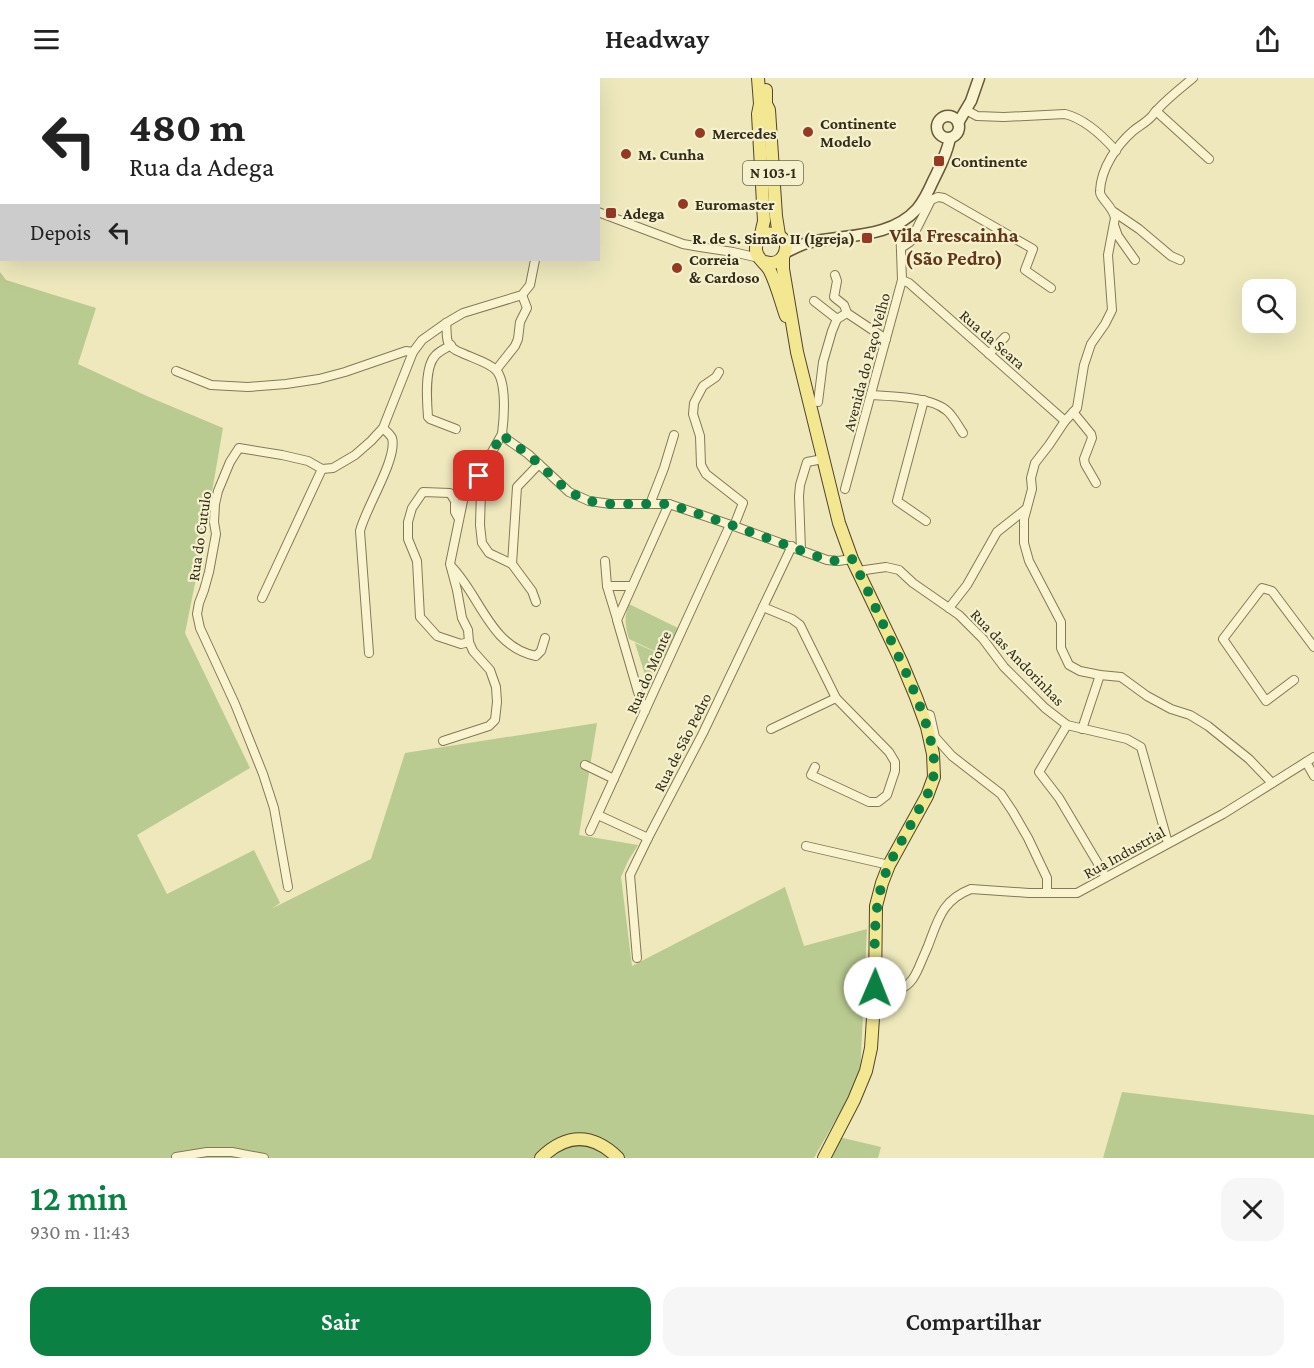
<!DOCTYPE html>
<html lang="pt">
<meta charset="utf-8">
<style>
body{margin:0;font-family:"Crimson Pro",serif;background:#f6f6f6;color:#222;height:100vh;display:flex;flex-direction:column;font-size:22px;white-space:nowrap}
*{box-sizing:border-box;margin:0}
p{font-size:20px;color:#767676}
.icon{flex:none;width:33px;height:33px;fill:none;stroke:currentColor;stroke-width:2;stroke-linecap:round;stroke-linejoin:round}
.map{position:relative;height:1080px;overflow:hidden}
.side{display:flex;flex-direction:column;background:#fff;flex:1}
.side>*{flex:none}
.hud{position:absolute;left:0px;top:0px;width:600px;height:183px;box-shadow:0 6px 24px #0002;background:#fff;color:#222;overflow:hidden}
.buttons{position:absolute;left:1242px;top:201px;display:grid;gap:12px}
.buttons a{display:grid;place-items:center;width:54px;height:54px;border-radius:12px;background:#fff;box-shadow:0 6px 24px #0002;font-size:30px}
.pin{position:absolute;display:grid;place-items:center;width:51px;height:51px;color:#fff;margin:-26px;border-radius:12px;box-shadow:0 3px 9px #0006}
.me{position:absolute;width:66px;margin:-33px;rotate:1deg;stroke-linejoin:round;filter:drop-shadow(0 0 4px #0008)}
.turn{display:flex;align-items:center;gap:21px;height:126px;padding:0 30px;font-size:27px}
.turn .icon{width:78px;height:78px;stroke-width:2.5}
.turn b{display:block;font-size:42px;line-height:51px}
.then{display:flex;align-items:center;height:57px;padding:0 30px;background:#0003;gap:12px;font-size:22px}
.round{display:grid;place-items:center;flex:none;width:63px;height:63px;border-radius:18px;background:#f6f6f6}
.overview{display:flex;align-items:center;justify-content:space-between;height:102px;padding:0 30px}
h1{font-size:36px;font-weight:600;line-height:45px;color:#0b8043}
.cta{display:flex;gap:12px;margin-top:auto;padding:12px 30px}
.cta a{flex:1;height:69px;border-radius:18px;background:#0b8043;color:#fff;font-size:24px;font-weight:600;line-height:69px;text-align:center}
.cta a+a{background:#f6f6f6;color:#222}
header{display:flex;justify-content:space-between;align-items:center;height:78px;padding:0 30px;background:#fff;font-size:27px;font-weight:600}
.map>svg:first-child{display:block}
</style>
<header><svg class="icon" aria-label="menu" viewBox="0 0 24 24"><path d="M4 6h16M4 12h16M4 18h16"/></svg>Headway<svg class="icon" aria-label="share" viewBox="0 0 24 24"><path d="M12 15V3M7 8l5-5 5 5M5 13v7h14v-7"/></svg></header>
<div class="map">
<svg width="1314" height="1080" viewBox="0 0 1314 1080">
<rect width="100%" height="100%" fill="#eee8bc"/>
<g fill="#bacb91">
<polygon points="0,0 238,0 237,2 2,2 2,172 0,174"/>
<polygon points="0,194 6,202 96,230 78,286 149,319 223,350 203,466 185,555 250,690 137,757 167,816 254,772 280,825 271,831 371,781 405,675 597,645 579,757 638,767 628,783 621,799 632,888 785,809 804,868 867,851 860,999 814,1080 0,1080"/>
<path d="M629,526L678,550L665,578L629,561C625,547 624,539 629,526Z"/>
<polygon points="635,565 662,577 648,607 647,603"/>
<polygon points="1122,1014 1314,1037 1314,1080 1103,1080"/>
<polygon points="839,1059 881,1069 878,1080 828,1080"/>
</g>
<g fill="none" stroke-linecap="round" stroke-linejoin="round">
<polyline stroke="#688c8a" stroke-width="2" points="330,2 330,0"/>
<g stroke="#857856" stroke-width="10">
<g id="street">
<polyline points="547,0 547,2"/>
<path d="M1193,0C1181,10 1168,20 1158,31C1155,33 1154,36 1152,38C1147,44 1139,48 1133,53C1117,67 1101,90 1100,113C1099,120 1113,128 1115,140L1108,177L1112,232L1105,246L1091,266L1084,287L1077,330L1065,343L1049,367L1035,385L1031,400L1032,411L1024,441V465L1029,483L1061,544V570L1069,587L1080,593L1100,597L1121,599L1147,618L1171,631L1190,637L1208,648L1249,681L1272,705"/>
<polyline points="470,2 470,0"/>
<path d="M966,32L977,38L1004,39L1065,36C1085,41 1102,57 1116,73"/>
<polyline points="1156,33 1209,81"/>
<polyline points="598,134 683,166 700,169 733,174 759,180"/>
<polyline points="1114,134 1139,151 1171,178 1180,182"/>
<polyline points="1114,147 1118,158 1135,182"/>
<polyline points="901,170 910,164 931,122 938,119 944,120 1033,171 1025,192 1051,210"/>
<polyline points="835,197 837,203 834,219 844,227 847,235 886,261"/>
<polyline points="902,202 909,205 1065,343"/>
<polyline points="814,223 837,241"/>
<path d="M446,245C447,250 446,259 448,264C451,270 456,273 462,275C472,280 488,284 496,292C507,304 504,341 502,356L508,362L528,376L569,414L589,423L611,426H669L734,448L827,482L838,483L852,481"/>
<path d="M451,267C445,271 439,273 435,278C424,290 427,324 428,339L430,341L456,351"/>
<polyline points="989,276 1005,259"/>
<polyline points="496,292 515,268 518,261 520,244 527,230 522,217"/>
<polyline points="176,293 211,307 248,309 286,306 319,301 345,294 406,273 413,274"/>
<polyline points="719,294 716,299 703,308 694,325 693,336 700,358 701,387 706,396 743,425 734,448"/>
<path d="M871,317C891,318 930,319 946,332C953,337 958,348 963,355"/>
<polyline points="924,322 897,423 926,443"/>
<polyline points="818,324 823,284 832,253 837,241 847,235"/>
<polyline points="1073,334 1091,356 1092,360 1084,381 1085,386 1096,405"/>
<polyline points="479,397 481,412 480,447 482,465 489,475 512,486 532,513 536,524"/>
<polyline points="845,411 902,202 900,144"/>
<polyline points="650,426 664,390 674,357"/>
<polyline points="459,441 455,434 455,423 450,415 423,414 412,430 408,444 408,461 417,483 420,539 437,558 461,566 469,564"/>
<polyline points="801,472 799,418 800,407 807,384 823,381"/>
<polyline points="605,483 607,508"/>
<polyline points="512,486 517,409 539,386"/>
<path d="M451,488C480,517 490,569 536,578L541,573L545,560"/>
<polyline points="858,493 886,489 899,492 913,505 959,537 983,561 1004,589 1045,630 1067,647 1127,661 1141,669 1168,765"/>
<polyline points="262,520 322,391"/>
<polyline points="763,529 792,541 800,547 836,620 889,674 895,684 895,693 887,717 878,724 869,724 811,697 815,689"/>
<polyline points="949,530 967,507 997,454 1026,431"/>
<polyline points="617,541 607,508 631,508"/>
<path d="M369,575L360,453C365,431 398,380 392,360C390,356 386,353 383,350"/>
<polyline points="1294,602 1266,623 1223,561 1262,510 1272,513 1314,569"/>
<polyline points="645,633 638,614 617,542 669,426"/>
<polyline points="921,634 930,637 935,659 952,678 1001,716 1013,734 1028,760 1047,800 1047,815"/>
<polyline points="1067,647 1039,694 1059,720 1106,799"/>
<polyline points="771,651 836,620"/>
<polyline points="1082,651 1100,597"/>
<polyline points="443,663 489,648 495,642 497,624 496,609 490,592 473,573 469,564 468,552 462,540 457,512 450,486 464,418 479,397 502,356"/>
<polyline points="1306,684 1314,698"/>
<polyline points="585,687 614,701"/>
<polyline points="598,737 648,760"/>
<polyline points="590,753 730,447"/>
<polyline points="806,768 889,787"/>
<polyline points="288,809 274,730 263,696 235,626 200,550 197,536 199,525 204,512 209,494 216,456 214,444 215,426 218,413 230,384 239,370 282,377 308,383 322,391 333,390 355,377 371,363 383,350 413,274 422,262 446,245 463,235 522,217 530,207 535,182"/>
<polyline points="637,880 630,797 648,760 703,655 792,468"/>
<path d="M875,910C884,912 893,914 902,910C911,906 915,898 919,889C922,882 925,875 928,868C938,842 942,822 971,811L1029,815H1077L1223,736L1314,679"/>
<polyline points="176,1079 207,1074 232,1074 264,1080"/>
</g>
</g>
<g stroke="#675939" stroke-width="13">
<g id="secondary">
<circle cx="948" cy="49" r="11"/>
<polyline points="958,45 971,23 979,0"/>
<path d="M786,174C793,171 800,167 807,165C844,156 890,161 917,131C924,123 929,112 933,103C940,89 947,75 950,60"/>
</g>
</g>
<g stroke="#53452b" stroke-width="14">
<g id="primary">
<polyline points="758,0 760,26 758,36 764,143 760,160"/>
<polyline points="766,12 766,26 769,32 776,138 779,157"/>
<polyline points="783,179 783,191 797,274 839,445 852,481 901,583 916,619 927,649 933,676 934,699 927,718 889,787 882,805 876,828 875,910 871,970 866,993 854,1022 824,1080"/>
<path d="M765,184C778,188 787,179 786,165C778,151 756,152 756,170C755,180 766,185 770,193C777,207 781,224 786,238"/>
<path d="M541,1080C566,1055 593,1055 618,1080"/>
</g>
</g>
<use href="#street" stroke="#f9f4cf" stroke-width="8"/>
<use href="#secondary" stroke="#f9f4cf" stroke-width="10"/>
<use href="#primary" stroke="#f3e792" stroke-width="12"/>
</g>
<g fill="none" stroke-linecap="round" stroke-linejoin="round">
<path stroke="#0b8043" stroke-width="10" stroke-dasharray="0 18" d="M479,398L502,356L508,362L528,376L569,414L589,423L611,426H669L734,448L827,482L838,483L852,481C863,502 873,524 883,546C900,581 942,664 933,700C931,712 924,723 918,733C909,751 898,768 890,785C871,824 875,869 875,910"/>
</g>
<g fill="#953925" stroke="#f5f1cc" stroke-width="2">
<circle cx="808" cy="54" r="6"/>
<circle cx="700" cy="55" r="6"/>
<circle cx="626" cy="76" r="6"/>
<rect x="933" y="77" width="12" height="12" rx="3"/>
<circle cx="683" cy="126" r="6"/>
<rect x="605" y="129" width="12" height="12" rx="3"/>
<rect x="861" y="154" width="12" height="12" rx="3"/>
<circle cx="677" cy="190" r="6"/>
</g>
<g text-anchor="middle" stroke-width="4.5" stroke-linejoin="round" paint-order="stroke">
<rect fill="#f5f1cc" stroke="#6e6750" stroke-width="1.5" x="743" y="83" width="60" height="24" rx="4.5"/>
<g font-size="15" font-weight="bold" fill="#342c1b">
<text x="773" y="100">N 103-1</text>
</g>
<g font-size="16" font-weight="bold" fill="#342c1b" stroke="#f5f1cc" text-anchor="start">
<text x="820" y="51">Continente<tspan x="820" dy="18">Modelo</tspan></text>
<text x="712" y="61">Mercedes</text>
<text x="638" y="82">M. Cunha</text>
<text x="951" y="89">Continente</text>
<text x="695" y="132">Euromaster</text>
<text x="623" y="141">Adega</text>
<text x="855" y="166" text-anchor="end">R. de S. Simão II (Igreja)</text>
<text x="689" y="187">Correia<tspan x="689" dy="18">&amp; Cardoso</tspan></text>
</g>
<g font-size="16" fill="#342c1b" stroke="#f5f1cc">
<text transform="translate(993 261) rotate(41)" y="6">Rua da Seara</text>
<text transform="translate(866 284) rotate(-75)" y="6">Avenida do Paço Velho</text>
<text transform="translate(199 458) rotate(-82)" y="6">Rua do Cutulo</text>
<text transform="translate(1018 579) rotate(46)" y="6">Rua das Andorinhas</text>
<text transform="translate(648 594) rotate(-66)" y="6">Rua do Monte</text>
<text transform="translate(682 664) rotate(-63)" y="6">Rua de São Pedro</text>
<text transform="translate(1124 774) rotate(-29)" y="6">Rua Industrial</text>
</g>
<g font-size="20" font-weight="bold" fill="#61361a" stroke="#f5f1cc">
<text x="954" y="164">Vila Frescainha<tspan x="954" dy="23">(São Pedro)</tspan></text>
</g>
</g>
</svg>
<div class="buttons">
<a><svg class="icon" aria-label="search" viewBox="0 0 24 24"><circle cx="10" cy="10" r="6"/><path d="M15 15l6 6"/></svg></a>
</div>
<div class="pin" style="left:479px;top:398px;background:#d93025"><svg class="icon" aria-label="arrive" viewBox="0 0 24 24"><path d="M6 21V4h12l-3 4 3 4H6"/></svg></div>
<svg class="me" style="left:875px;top:910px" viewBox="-20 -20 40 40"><circle r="19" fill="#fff"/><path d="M0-13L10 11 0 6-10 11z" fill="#0b8043"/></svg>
<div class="hud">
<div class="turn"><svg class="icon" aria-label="left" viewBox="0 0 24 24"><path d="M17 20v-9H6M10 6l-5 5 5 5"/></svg><div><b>480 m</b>Rua da Adega</div></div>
<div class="then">Depois<svg class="icon" aria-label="left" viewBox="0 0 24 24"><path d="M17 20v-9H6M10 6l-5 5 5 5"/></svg></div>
</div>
</div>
<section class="side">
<div class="overview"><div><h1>12 min</h1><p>930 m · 11:43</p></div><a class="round"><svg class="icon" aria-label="close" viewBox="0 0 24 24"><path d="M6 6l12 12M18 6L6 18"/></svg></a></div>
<div class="cta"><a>Sair</a><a>Compartilhar</a></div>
</section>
